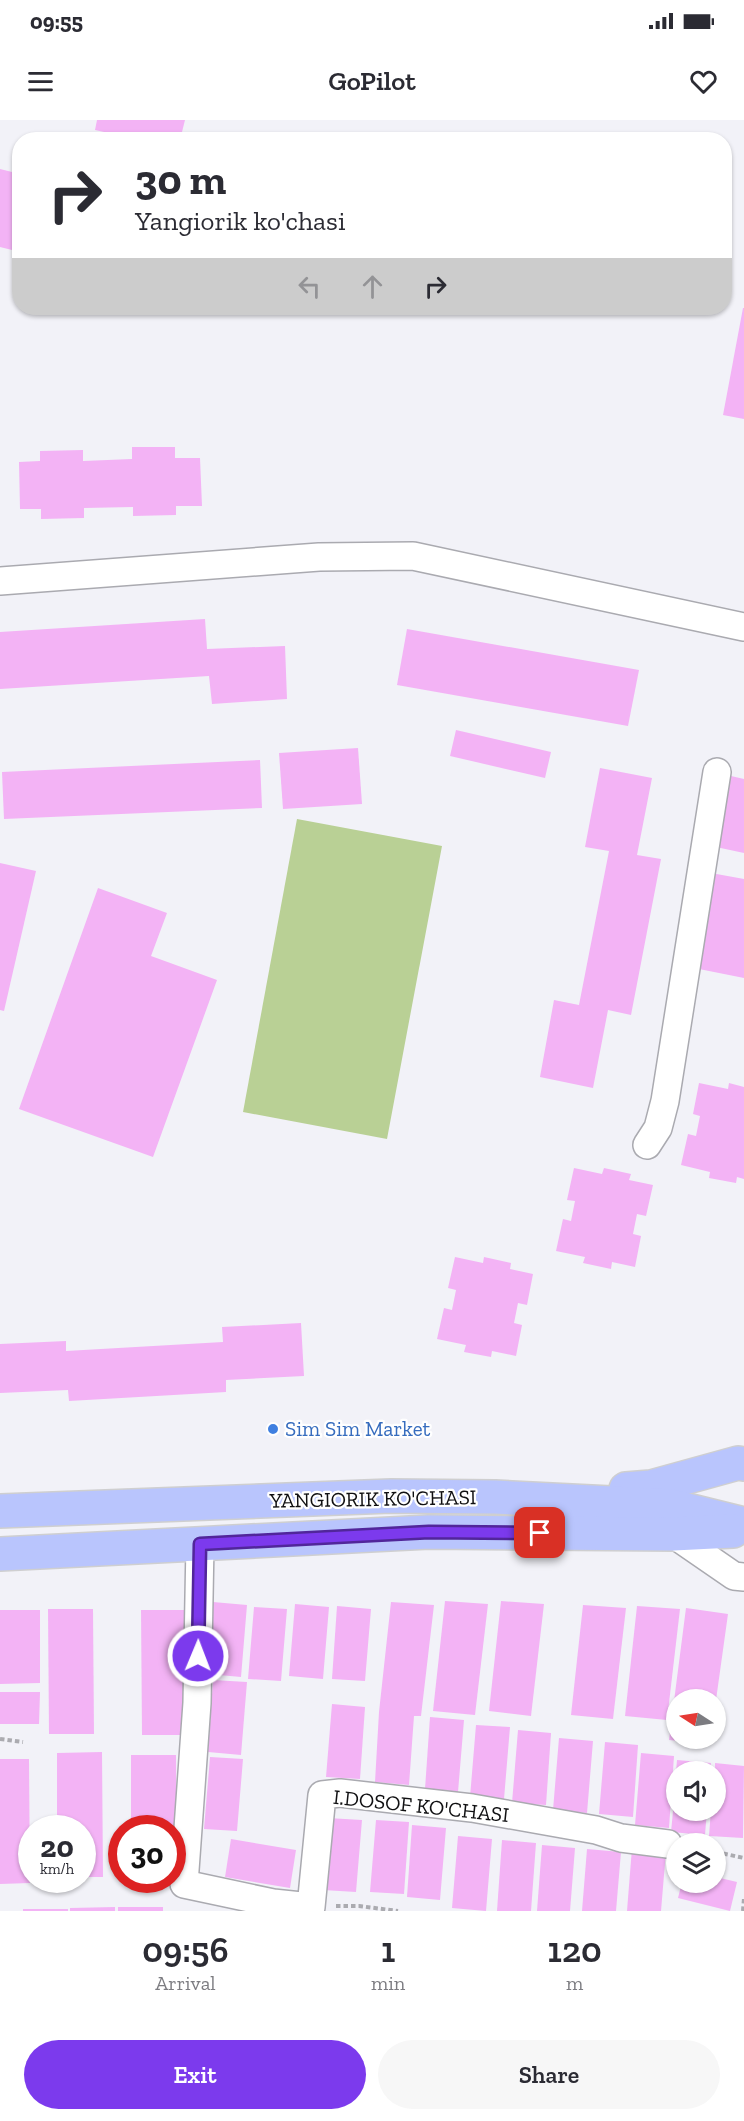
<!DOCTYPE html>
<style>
body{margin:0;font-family:"Zilla Slab",serif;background:#f7f7f7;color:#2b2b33;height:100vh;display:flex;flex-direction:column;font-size:22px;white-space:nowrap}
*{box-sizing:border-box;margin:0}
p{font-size:20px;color:#7c7c81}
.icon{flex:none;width:33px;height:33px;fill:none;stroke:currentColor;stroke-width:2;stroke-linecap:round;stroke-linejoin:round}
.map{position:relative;height:1791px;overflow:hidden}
.details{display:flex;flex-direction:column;background:#fff;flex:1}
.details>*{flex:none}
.banner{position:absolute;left:12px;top:12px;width:720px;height:183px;border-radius:24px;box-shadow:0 2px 4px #0004;background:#fff;color:#2b2b33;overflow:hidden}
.needle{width:39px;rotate:282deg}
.tools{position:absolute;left:666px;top:1569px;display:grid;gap:12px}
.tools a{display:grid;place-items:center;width:60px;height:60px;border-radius:50%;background:#fff;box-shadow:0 2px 4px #0004;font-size:30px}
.speed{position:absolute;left:18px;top:1695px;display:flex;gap:12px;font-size:30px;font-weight:700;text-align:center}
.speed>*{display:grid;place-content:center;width:78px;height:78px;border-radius:50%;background:#fff;box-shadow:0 2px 4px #0004;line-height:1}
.speed small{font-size:15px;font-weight:400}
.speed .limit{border:9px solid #d22;background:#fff;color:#111}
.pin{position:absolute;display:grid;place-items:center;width:51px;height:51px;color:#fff;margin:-26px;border-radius:12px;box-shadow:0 3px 9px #0006}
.me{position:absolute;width:66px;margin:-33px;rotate:1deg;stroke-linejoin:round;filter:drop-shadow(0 0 4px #0008)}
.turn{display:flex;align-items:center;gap:21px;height:126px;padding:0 24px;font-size:27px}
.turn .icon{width:78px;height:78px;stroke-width:2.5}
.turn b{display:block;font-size:42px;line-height:51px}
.lanes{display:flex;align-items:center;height:57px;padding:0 24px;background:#0003;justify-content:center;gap:30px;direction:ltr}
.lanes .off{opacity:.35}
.eta{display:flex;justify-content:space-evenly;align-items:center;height:102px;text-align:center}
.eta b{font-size:36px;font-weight:600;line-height:42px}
.cta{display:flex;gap:12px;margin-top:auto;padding:12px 24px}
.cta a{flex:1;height:69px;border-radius:36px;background:#7c3aed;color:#fff;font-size:24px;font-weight:600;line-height:69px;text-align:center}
.cta a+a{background:#f7f7f7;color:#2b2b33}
.status{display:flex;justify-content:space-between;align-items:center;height:42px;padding:0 30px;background:#fff;direction:ltr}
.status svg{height:16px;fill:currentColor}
header{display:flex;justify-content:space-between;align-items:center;height:78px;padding:0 24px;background:#fff;font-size:27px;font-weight:600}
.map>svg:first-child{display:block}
</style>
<div class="status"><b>09:55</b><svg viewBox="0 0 49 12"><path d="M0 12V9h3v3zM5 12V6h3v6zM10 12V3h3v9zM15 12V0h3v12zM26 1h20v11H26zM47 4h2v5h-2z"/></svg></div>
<header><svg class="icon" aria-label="menu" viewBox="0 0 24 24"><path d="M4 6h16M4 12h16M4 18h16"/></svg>GoPilot<svg class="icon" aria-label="heart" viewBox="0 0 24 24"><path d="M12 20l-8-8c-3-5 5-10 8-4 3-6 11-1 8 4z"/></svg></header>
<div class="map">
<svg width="744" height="1791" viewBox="0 0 744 1791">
<rect width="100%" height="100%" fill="#f2f2f8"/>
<polygon fill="#b9d095" points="297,699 442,726 387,1019 243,992"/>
<g fill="#f3b3f5">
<polygon points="97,0 185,0 180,20 141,20 95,10"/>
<polygon points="0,49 20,54 20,132 0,127"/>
<polygon points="743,188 744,188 744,299 723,295"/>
<polygon points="132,327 175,327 175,338 200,338 202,386 176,386 176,395 133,396 133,387 84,388 84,398 41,399 41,389 20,389 19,342 40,341 40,331 83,330 83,341 132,339"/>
<polygon points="205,499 207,529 285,526 287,579 212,584 209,556 0,569 0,512"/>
<polygon points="407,509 639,550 628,606 397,565"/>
<polygon points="456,610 551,632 545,658 450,636"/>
<polygon points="358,628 362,684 283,689 279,633"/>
<polygon points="260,640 262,688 4,699 2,652"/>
<polygon points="600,648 652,658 637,735 661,739 631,895 608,890 593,968 540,957 554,880 579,885 609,731 585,727"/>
<polygon points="731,656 744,659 744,733 716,727"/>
<polygon points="0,743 36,751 4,891 0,890"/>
<polygon points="711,753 744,759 744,858 694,848"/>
<polygon points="98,768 167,793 151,836 217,860 153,1037 19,989"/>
<polygon points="699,963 728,969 729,963 744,967 744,1059 737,1057 736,1063 709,1058 710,1052 681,1045 688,1014 696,1016 700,996 693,994"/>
<polygon points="574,1048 602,1054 604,1048 631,1054 629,1060 653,1065 646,1096 637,1094 633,1114 641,1116 635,1147 612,1142 611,1149 583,1143 585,1137 556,1131 563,1099 571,1101 575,1081 567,1080"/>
<polygon points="455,1137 483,1143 484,1137 511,1143 510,1149 533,1154 527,1185 518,1183 514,1203 522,1205 516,1236 492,1231 491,1237 464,1232 466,1225 437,1219 444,1188 452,1190 456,1170 448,1168"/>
<polygon points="301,1203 304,1256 226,1260 226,1272 69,1281 68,1270 0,1273 0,1224 66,1221 66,1231 223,1222 222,1207"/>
<polygon points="445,1481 488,1484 475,1595 433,1591"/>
<polygon points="501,1481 544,1484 531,1596 489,1591"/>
<polygon points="213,1482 247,1485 241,1557 208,1554"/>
<polygon points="391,1482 434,1485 421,1596 414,1596 409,1665 375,1662 379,1592"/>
<polygon points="295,1484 329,1487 323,1559 289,1556"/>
<polygon points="583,1485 626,1488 613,1599 571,1595"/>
<polygon points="337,1486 371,1489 365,1561 332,1559"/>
<polygon points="637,1486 680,1489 667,1600 625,1596"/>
<polygon points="254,1487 287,1489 281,1561 248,1559"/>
<polygon points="686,1488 728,1494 716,1580 676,1580 676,1618 711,1618 710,1624 669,1620"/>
<polygon points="48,1489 93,1489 94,1614 49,1614"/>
<polygon points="0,1490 40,1490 40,1563 0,1564"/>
<polygon points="141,1490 186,1490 187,1615 142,1615"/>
<polygon points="213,1560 247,1562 241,1635 208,1632"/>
<polygon points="0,1572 40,1572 39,1604 0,1604"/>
<polygon points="332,1584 365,1587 360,1659 326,1657"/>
<polygon points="430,1597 464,1600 458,1672 425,1669"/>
<polygon points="476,1605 510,1607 504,1679 470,1677"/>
<polygon points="518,1610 551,1613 546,1685 512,1683"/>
<polygon points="559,1618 593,1621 587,1693 553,1690"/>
<polygon points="605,1622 638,1625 633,1697 599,1694"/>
<polygon points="102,1632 103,1757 82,1757 82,1708 57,1708 57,1633"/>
<polygon points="641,1633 674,1636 669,1708 635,1705"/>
<polygon points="131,1635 176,1635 177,1760 172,1760 172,1708 131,1708"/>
<polygon points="210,1637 243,1639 237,1711 204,1709"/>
<polygon points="0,1639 29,1639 30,1763 0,1764"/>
<polygon points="677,1640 711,1643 710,1652 676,1652"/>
<polygon points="715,1643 744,1646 743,1718 709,1716 711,1690 716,1690"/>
<polygon points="675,1671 676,1671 676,1690 707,1690 705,1715 671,1712"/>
<polygon points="328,1698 362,1700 356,1772 323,1770"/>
<polygon points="376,1700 409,1702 404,1774 370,1772"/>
<polygon points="412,1705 446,1708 440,1780 407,1777"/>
<polygon points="458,1716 492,1719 486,1791 452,1788"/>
<polygon points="231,1719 296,1730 290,1768 225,1757"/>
<polygon points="502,1720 536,1723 531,1791 497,1791"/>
<polygon points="542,1725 575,1728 570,1791 537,1791"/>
<polygon points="632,1728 666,1731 661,1791 627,1791"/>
<polygon points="587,1729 621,1732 616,1791 582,1791"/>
<polygon points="716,1757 737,1762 730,1791 678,1778 682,1762 716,1762"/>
<polygon points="115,1787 115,1791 70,1791 70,1788"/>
<rect x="118" y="1787" width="45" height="4"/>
<rect x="23" y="1789" width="45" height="2"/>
</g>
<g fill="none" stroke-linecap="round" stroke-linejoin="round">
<g stroke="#aaaab0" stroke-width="30">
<g id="minor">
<polyline points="0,461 319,437 413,436 744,507"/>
<polyline points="647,1025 658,1008 665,981 717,652"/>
<polyline points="673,1414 734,1456 744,1457"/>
<polyline points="200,1424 197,1583 184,1764 273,1783 311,1787 322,1675 340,1673 472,1688 596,1710 621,1718 668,1724"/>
</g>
</g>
<g stroke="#cfcfd0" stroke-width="36">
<g id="major">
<polyline points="626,1369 651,1367 738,1343 744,1344"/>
<polyline points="0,1391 391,1376 495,1377 671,1386 744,1404"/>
<polyline points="0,1434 429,1412 673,1414 733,1411"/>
</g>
</g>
<g stroke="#ababb0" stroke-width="4" stroke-dasharray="4.5 3" stroke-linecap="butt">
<polyline points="0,1619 23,1622"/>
<polyline points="716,1732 744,1738"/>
<polyline points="336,1786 359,1786 398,1791"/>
<polyline points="743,1791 744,1778"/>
</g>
<use href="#minor" stroke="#fff" stroke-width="27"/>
<use href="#major" stroke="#b9c5fd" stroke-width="33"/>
</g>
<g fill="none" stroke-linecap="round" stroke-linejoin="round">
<g stroke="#51269a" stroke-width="15">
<polyline id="route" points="198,1536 200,1424 429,1412 540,1413"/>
</g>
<use href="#route" stroke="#7c3aed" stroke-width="10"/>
</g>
<circle fill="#3f7fe0" stroke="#fff" stroke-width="2" cx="273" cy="1309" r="6"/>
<g text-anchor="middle" stroke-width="4.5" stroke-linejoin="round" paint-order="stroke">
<g font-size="21" fill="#366cbe" stroke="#fff" text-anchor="start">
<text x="285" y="1316">Sim Sim Market</text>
</g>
<g font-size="21" fill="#101012" stroke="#fff">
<text transform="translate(373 1379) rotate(-1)" y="7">YANGIORIK KO'CHASI</text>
<text transform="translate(421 1686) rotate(6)" y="7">I.DOSOF KO'CHASI</text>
</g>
</g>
</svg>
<div class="tools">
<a><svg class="needle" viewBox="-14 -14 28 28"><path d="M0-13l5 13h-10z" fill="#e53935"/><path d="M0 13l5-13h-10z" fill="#7c7c81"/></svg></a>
<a><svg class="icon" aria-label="sound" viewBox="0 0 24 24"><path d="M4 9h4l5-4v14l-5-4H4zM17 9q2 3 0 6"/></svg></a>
<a><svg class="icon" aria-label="layers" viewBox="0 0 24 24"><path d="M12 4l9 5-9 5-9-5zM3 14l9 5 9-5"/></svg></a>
</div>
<div class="speed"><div>20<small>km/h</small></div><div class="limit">30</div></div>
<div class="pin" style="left:540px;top:1413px;background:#d93025"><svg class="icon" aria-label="arrive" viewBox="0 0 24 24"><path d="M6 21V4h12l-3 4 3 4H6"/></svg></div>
<svg class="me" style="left:198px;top:1536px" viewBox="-20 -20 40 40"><circle r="17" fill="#7c3aed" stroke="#fff" stroke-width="3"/><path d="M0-11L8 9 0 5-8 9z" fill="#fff"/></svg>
<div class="banner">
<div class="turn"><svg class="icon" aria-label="right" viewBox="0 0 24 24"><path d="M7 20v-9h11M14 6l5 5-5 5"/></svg><div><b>30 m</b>Yangiorik ko'chasi</div></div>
<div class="lanes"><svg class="icon off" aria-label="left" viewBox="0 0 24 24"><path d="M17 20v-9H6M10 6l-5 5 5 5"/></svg><svg class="icon off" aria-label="ahead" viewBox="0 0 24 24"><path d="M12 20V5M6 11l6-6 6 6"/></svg><svg class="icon" aria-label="right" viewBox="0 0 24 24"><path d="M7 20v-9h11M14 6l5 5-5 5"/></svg></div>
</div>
</div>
<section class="details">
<div class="eta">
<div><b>09:56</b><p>Arrival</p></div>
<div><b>1</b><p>min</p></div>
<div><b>120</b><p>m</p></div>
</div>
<div class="cta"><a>Exit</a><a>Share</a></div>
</section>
